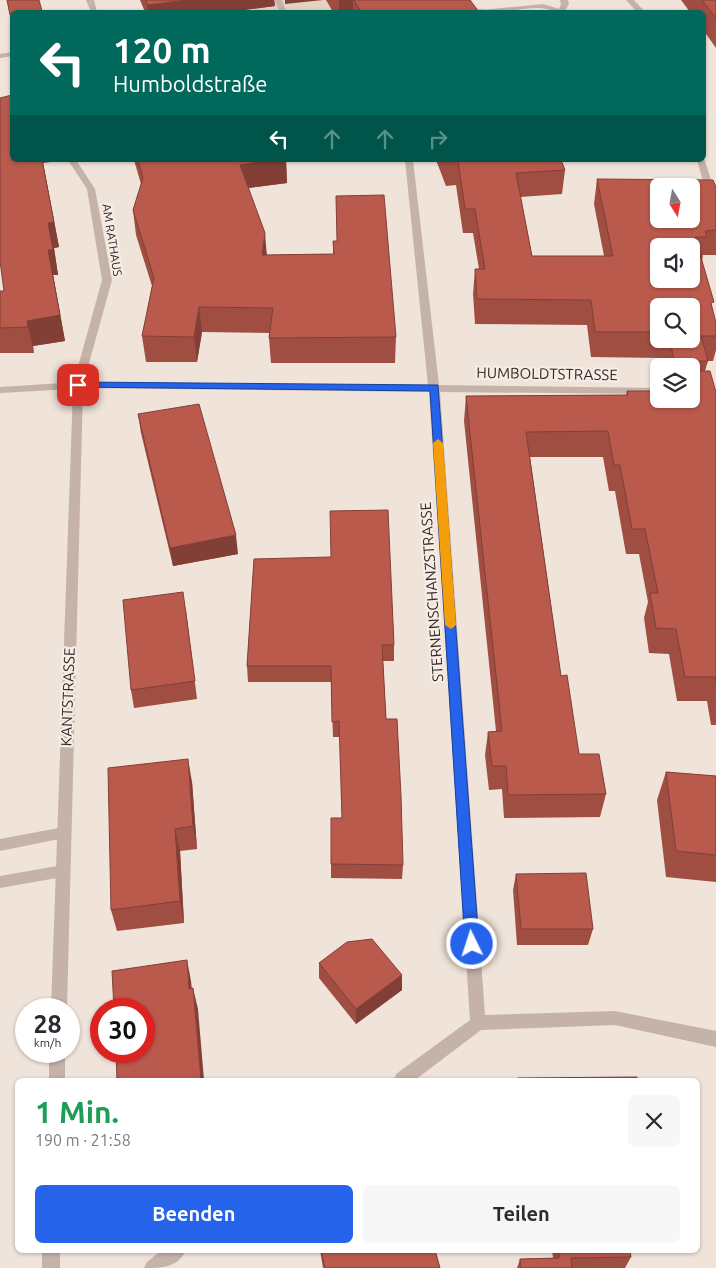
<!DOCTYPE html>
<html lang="de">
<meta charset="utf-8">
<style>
body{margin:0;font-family:Ubuntu,sans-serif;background:#f7f7f7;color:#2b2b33;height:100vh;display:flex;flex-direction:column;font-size:19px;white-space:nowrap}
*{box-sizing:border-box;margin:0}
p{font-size:16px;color:#7c7c81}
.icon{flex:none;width:28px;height:28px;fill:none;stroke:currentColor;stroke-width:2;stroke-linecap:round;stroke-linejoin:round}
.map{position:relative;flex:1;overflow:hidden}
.panel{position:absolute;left:15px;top:1078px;width:685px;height:175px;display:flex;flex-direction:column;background:#fff;border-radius:8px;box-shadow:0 1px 4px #0004}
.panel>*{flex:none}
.hud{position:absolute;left:10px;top:10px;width:696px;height:152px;border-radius:8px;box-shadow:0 1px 4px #0004;background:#00695c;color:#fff;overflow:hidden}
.needle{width:32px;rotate:169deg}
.fabs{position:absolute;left:650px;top:178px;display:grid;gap:10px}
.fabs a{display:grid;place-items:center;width:50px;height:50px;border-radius:8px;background:#fff;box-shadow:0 1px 4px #0004;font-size:25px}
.speed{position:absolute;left:15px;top:998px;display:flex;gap:10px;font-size:25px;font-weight:700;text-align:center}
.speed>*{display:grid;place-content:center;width:65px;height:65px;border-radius:50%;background:#fff;box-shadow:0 1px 4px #0004;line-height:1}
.speed small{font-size:12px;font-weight:400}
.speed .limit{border:8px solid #d22;background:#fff;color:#111}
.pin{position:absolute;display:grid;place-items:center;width:42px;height:42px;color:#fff;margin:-21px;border-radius:10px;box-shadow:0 2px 8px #0006}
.me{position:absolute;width:55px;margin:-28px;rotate:356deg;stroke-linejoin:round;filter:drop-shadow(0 0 4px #0008)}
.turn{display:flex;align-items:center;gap:18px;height:105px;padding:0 20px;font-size:22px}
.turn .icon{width:65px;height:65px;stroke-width:2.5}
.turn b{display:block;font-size:35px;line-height:42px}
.lanes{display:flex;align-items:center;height:48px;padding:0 20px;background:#0003;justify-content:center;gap:25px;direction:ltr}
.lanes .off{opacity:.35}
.round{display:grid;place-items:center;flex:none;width:52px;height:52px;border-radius:8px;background:#f7f7f7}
.summary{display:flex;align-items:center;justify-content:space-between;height:85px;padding:0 20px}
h1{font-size:30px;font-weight:700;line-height:38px;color:#1e9e55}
.cta{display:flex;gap:10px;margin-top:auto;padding:10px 20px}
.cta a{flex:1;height:58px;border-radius:8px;background:#2563eb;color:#fff;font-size:20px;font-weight:700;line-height:58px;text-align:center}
.cta a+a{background:#f7f7f7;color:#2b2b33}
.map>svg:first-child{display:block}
</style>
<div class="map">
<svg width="716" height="1268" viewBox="0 0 716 1268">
<rect width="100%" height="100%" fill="#efe3da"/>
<polygon fill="#e5d2c3" points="254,0 326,0 333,12 235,12 258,9"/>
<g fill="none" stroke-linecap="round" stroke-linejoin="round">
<g fill="#c5b2a8" fill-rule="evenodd">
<path d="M560,0H568L569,4L564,12C556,12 549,9 541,8C520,7 499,15 478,12L482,10L543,4L559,9L561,4Z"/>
<polygon points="64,827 69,829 71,833 69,837 0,851 0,839"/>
<polygon points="63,865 68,866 70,871 68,876 0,888 0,876"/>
</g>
<g fill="#c5b2a8" fill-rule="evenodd">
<polygon points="274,0 282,0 286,12 280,12"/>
<polygon points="481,9 484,9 484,12 467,12"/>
<polygon points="68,160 76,160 95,189 112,280 83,385 78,388 73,385 102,280 87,189"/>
</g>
<g fill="#c5b2a8" fill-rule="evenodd">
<polygon points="86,0 94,0 97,12 91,12"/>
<polygon points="626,0 634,0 645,12 637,12"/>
<polygon points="12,52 12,56 0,58 0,54"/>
<polygon points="704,158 716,195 716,213 711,210 697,160 704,160"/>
<polygon points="405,160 413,160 439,385 659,388 659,394 440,392 485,1015 615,1011 716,1031 716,1047 615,1025 481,1030 415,1080 394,1080 396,1074 470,1020 429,392 83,388 67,1009 51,1009 73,389 0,393 0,387 78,382 428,385"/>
<rect x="49" y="1051" width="16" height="29"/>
<rect x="42" y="1250" width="18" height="18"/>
<path d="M162,1250H186C178,1268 161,1268 144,1268L147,1262Z"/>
</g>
</g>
<g fill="#a04d42" fill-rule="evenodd">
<polygon points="140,0 274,0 275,6 235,11 235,12 145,12"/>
<polygon points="326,0 470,0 479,12 333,12"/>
<polygon points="681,0 716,0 716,48 704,31 704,12 690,12"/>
<polygon points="134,160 286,160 287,183 248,188 267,255 333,254 333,241 396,337 395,363 271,363 269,338 270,333 202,332 197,362 146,362 142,336 152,286 136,235 133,210 141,184"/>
<path d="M436,160H561L565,170L562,194L520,197L532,256H604L594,204L597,179L716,187V255H703L702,261L712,308L716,323V350L713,361H708L705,371L716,392V725H711L707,701H677L669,654L649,653L644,618L648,602L639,554H626L615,491H609L603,457H530L561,676L579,754L606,794L600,817L504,818L502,789L489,790L485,755L488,732L496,731L464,421L466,396L626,395L627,391L691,399V366H664L662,358L591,357L587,325L475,324L473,294L475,269H479L473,233H463L456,185L446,186ZM659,306L691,339H659Z"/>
<polygon points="43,163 59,247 54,248 58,275 53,275 65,341 33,346 34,353 0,353 0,291 4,291"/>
<polygon points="138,414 238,554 173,566 141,433"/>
<polygon points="254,559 394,645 394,661 383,661 386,719 403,865 402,879 331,878 331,864 342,818 340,737 333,737 331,682 248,682 247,666"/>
<polygon points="186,610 197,699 134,708 131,690"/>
<polygon points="666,772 716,776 716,882 666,877 657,800"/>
<polygon points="192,782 197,849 180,851 184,923 117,931 111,910"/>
<polygon points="516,874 593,929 588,945 517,945 513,890"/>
<polygon points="319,963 402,975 402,990 356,1024 319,978"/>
<polygon points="320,1250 435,1250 440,1268 323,1268"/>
<polygon points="552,1250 630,1250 631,1257 625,1268 517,1268 520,1259 553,1258"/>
</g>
<g fill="#823f36">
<polygon points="188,0 274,0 275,6 235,11 235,12 148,12 147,5"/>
<polygon points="285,0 323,0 285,4"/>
<rect x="339" y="0" width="14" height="12"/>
<polygon points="10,15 12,15 12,27"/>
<polygon points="42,160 65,160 43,163 59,247 54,248 58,275 53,275 65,341 33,346 34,353 27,321 48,250 48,223"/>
<polygon points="273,160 286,160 287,183 241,189 240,165"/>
<polygon points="265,233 267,258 262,255"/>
<polygon points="199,307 202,332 197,362 194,337"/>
<polygon points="236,535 238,554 173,566 170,548"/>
<polygon points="188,759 192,782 197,849 193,826"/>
<polygon points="175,829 180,851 184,923 180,901"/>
<polygon points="187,960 191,981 194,1009 189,989"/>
<polygon points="402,975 402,990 356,1024 356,1009"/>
<polygon points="193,988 198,1009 204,1080 201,1080"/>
</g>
<g fill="#ba5a4d" stroke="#823f36" fill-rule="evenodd">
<polygon points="7,0 39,0 42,11 33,12 12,12 12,15 10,15"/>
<polygon points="146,0 188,0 147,5"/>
<polygon points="354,0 470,0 479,12 361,12"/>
<polygon points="702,0 716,0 716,18"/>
<polygon points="12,95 12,160 42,160 54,222 48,223 53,250 48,250 60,315 27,321 28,327 0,328 0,291 4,291 0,261 0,98"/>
<polygon points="138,160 273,160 240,165 265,233 262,255 334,254 333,241 337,241 336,196 384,195 396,337 269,338 273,308 199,307 194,337 142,336 154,278 133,210 143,178"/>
<path d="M447,160H561L565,170L516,173L532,256H613L597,179L713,180L716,187V230L705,231L707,237H695L714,302L711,303L716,323V336H701L708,361H696L695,369L697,371H710L716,392V682L715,677H685L676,629L656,628L650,593H658L645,529H632L620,465H614L608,431L526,432L561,676L567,675L579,754H599L606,794L508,795L506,766H492L488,732L502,731L466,396L628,395L627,391H659V399H691V366H676L669,339H691V306H659V332H595L591,300L477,299L475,269H485L475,209H465L458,160L447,161ZM659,186H691V219H659ZM659,246H691V279H659Z"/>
<polygon points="199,404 236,535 170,548 138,414"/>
<polygon points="388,510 394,645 382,645 386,719 397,719 401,796 403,865 331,864 331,818 342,818 339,721 332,722 331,666 247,666 254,559 331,557 330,511"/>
<polygon points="183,592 195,681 131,690 123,600"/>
<polygon points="188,759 193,826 175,829 180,901 111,910 108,768"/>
<polygon points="666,772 716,776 716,855 676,851"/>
<polygon points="586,873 593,929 521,929 516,874"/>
<polygon points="372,939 402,975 356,1009 319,963 347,942"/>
<polygon points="187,960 189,989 193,988 201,1080 117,1080 116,1051 144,1051 144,1009 114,1009 112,971"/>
<polygon points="637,1077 638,1080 513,1080 518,1078"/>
<polygon points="321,1250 435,1250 440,1268 325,1268"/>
<polygon points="559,1250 630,1250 631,1257 571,1258 572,1268 521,1268 520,1259 559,1258"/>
</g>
<polygon fill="#2563eb" stroke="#184099" points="78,382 438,385 479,944 477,948 472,950 467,948 465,944 430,391 74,387 73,385"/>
<polygon fill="#f59e0b" points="438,439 443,443 456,625 451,629 445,625 433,443"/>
<g text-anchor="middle" stroke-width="4.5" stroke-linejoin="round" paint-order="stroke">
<g font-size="12" fill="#332927" stroke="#f7ede6">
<text transform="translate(112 240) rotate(81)" y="4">AM RATHAUS</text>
</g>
<g font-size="15" fill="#332927" stroke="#f7ede6">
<text transform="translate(547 374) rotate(1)" y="5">HUMBOLDTSTRASSE</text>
<text transform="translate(432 592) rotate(-94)" y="5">STERNENSCHANZSTRASSE</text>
<text transform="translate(68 697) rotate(-88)" y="5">KANTSTRASSE</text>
</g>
</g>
</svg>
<div class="fabs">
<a><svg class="needle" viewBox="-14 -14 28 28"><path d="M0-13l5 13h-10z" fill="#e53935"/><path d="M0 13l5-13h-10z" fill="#7c7c81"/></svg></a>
<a><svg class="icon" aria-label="sound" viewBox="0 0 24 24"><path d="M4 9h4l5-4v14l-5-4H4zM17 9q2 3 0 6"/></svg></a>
<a><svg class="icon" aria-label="search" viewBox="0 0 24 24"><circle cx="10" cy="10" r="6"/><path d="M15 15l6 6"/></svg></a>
<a><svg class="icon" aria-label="layers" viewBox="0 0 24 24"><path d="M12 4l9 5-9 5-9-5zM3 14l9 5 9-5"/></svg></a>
</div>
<div class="speed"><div>28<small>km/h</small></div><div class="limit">30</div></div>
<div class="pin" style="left:78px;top:385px;background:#d93025"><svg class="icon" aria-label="arrive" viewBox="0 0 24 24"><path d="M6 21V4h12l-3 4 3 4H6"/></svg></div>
<svg class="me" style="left:472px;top:944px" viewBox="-20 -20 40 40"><circle r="17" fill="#2563eb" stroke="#fff" stroke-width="3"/><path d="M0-11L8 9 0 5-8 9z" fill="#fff"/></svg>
<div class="hud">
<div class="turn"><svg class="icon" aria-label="left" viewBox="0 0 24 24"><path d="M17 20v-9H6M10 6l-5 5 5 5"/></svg><div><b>120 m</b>Humboldstraße</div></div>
<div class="lanes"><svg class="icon" aria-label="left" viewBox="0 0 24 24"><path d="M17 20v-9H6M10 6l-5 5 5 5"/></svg><svg class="icon off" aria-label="ahead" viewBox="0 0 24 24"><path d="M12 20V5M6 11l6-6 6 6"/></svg><svg class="icon off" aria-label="ahead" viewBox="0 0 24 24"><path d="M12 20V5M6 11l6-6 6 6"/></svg><svg class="icon off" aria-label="right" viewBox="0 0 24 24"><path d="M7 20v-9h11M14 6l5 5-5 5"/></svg></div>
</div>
<section class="panel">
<div class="summary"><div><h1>1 Min.</h1><p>190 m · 21:58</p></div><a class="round"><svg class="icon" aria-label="close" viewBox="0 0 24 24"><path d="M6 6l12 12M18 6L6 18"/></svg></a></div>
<div class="cta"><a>Beenden</a><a>Teilen</a></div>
</section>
</div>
